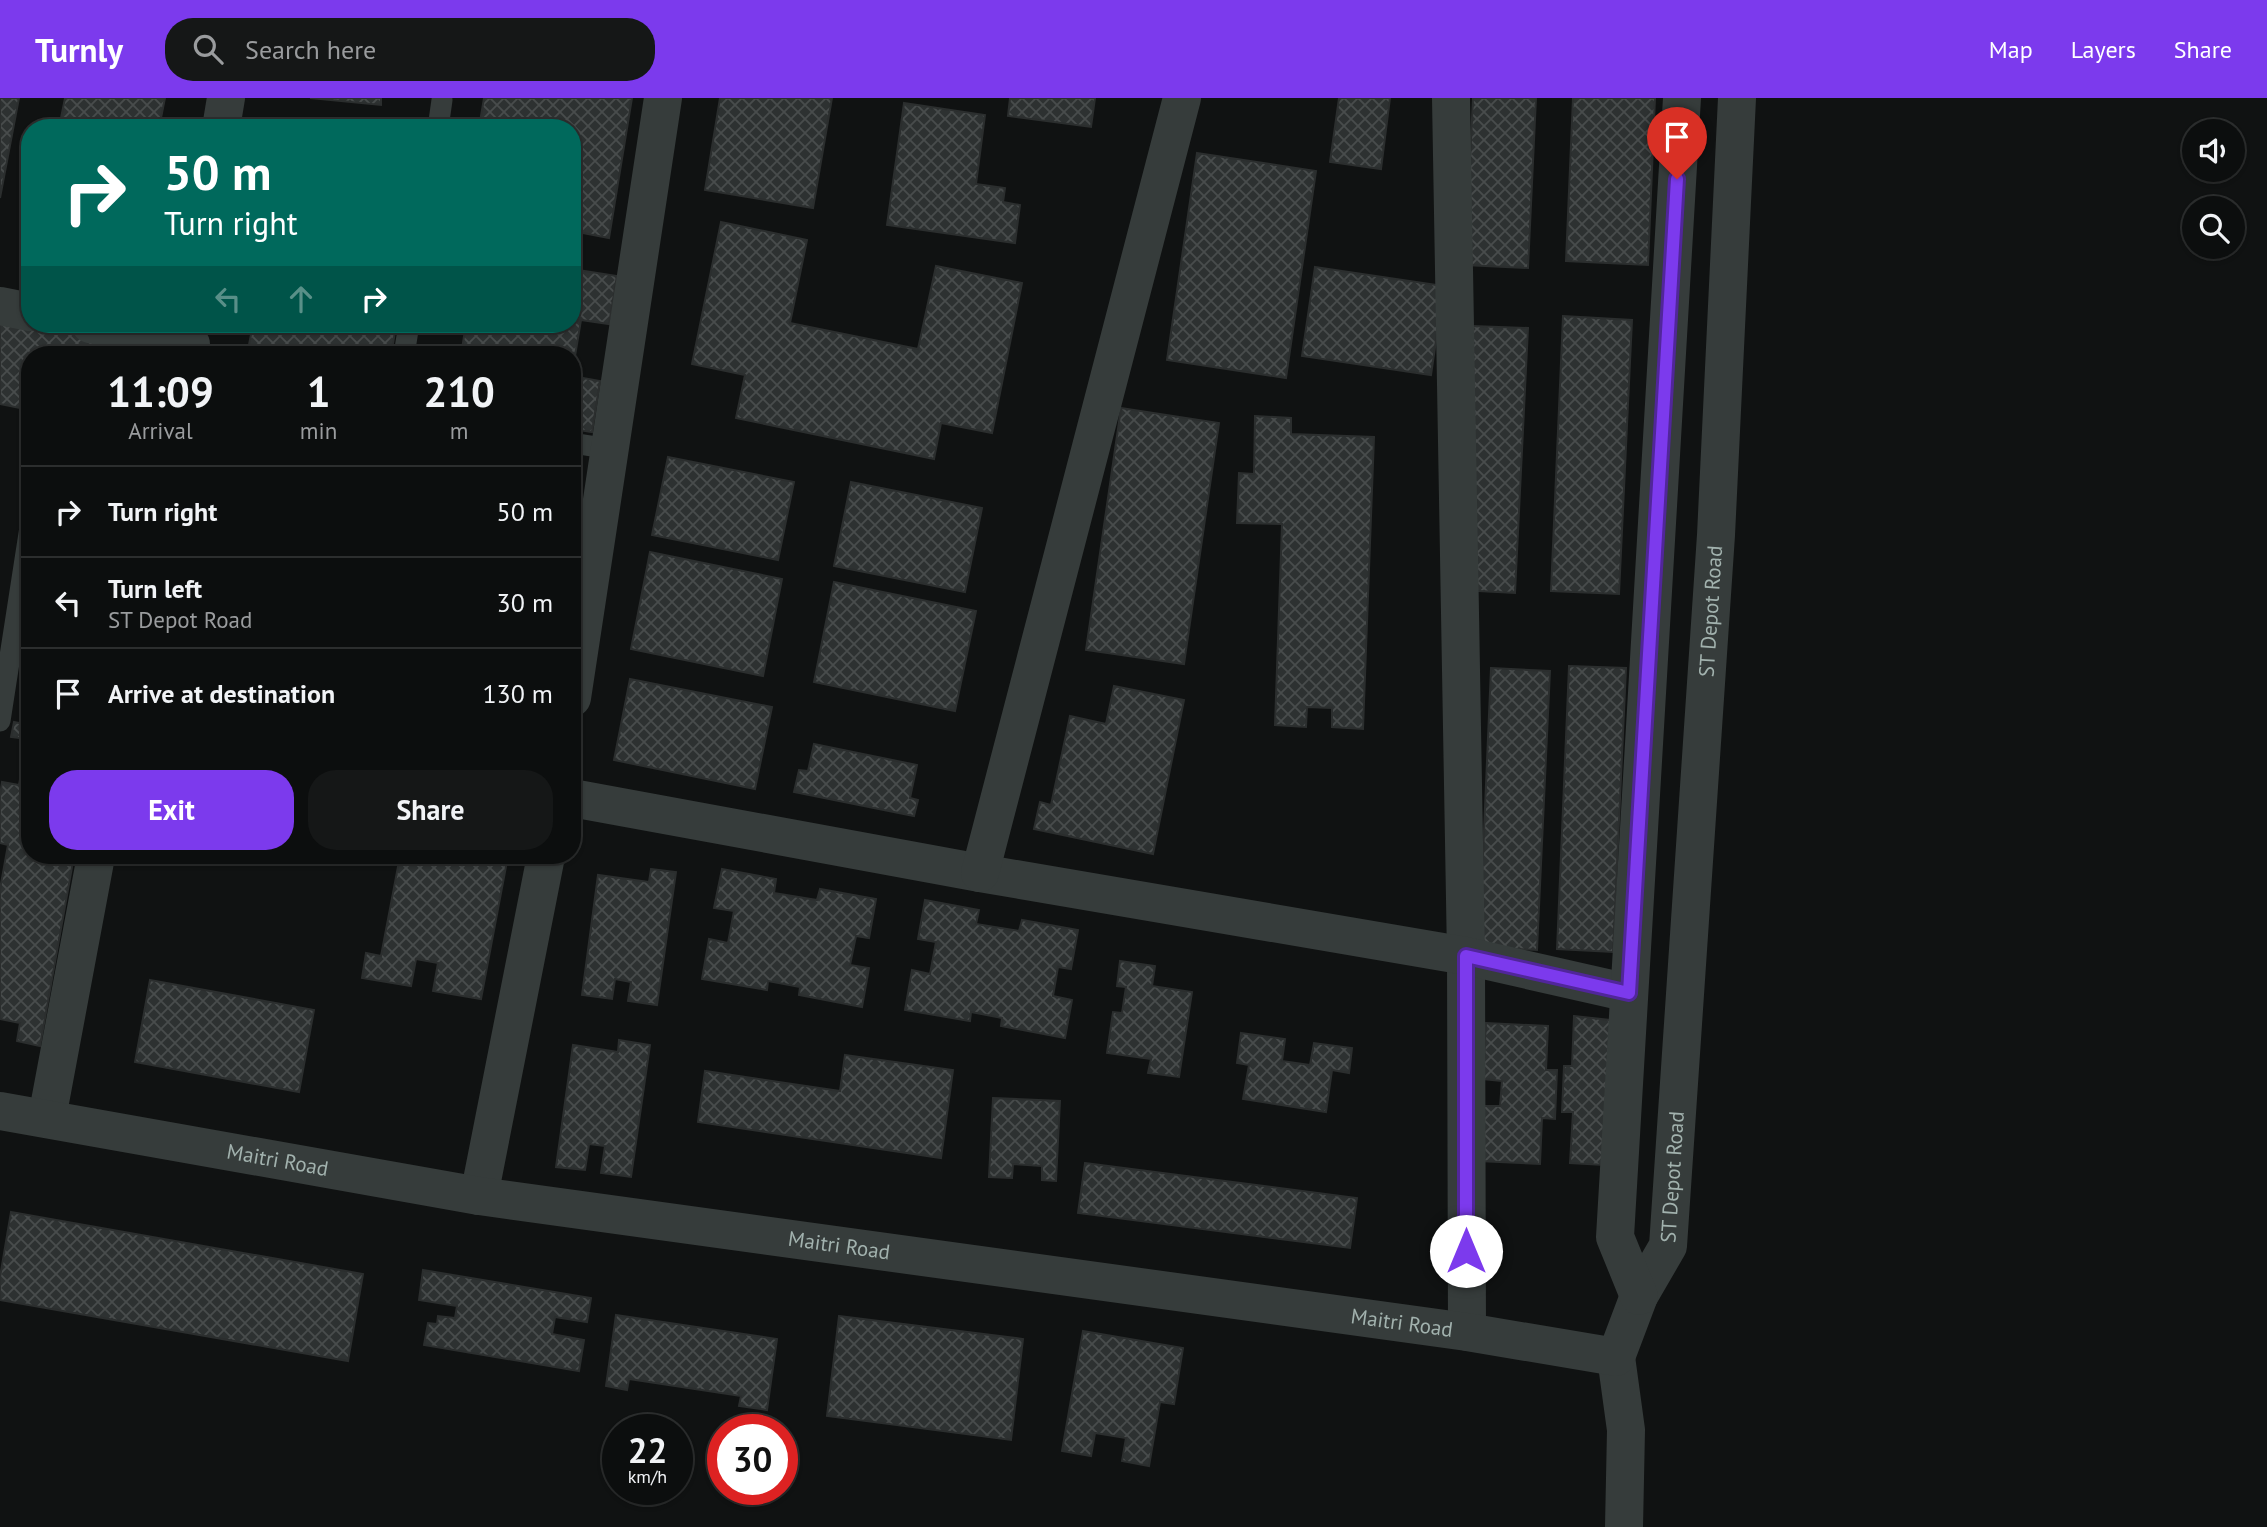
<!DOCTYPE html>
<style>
body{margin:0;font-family:"PT Sans",sans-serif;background:#151717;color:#f1f3f6;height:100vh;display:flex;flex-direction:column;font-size:26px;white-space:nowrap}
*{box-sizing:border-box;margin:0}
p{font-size:23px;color:#9a9c9e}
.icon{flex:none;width:38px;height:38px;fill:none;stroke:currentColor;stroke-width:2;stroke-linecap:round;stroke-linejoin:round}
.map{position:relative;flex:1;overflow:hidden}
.sheet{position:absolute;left:21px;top:248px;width:560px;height:518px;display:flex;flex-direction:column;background:#0c0e0e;border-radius:28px;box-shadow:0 2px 5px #0004,0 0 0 2px #2c2e2e}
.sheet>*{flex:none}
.banner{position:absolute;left:21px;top:21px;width:560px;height:214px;border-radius:28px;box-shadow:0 2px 5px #0004,0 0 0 2px #2c2e2e;background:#00695c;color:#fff;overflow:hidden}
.fabs{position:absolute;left:2182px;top:21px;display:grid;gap:14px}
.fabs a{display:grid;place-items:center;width:63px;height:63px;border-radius:50%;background:#0c0e0e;box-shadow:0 2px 5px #0004,0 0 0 2px #2c2e2e;font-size:35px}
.speed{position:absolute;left:602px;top:1316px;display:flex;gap:14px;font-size:35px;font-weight:700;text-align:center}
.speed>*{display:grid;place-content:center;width:91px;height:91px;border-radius:50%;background:#0c0e0e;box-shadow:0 2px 5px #0004,0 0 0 2px #2c2e2e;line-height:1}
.speed small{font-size:18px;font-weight:400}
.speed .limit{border:10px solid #d22;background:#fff;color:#111}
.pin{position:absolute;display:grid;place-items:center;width:60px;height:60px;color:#fff;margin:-72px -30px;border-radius:50% 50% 50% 0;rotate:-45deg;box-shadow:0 0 7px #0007}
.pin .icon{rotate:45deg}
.me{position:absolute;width:77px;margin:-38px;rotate:0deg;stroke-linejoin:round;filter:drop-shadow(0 0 5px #0008)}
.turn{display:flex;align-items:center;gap:24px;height:147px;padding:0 28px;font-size:32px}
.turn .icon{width:91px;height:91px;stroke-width:2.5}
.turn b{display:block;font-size:49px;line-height:60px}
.lanes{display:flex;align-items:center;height:66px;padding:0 28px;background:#0003;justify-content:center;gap:35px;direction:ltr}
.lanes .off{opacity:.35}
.eta{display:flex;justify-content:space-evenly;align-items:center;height:119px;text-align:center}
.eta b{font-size:42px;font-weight:600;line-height:49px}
.action{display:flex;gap:14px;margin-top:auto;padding:14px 28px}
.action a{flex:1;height:80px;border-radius:28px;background:#7c3aed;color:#fff;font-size:28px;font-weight:600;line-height:80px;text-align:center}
.action a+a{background:#151717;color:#f1f3f6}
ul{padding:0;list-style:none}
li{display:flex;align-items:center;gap:21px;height:91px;padding:0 28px;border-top:2px solid #2c2e2e}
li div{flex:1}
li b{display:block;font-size:26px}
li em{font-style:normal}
header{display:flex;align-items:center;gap:42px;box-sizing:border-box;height:98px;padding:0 35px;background:#7c3aed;color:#fff}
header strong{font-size:33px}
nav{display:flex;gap:38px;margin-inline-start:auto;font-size:24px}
.search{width:490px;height:63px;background:#151717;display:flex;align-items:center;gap:18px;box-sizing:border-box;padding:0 24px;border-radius:28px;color:#9a9c9e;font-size:26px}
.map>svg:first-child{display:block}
</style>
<header>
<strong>Turnly</strong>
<div class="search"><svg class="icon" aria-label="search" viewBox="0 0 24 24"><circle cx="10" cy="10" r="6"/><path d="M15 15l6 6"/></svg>Search here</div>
<nav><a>Map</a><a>Layers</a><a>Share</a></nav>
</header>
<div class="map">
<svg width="2267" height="1429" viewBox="0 0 2267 1429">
<defs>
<pattern id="building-cross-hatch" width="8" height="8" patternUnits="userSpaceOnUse" patternTransform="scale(1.75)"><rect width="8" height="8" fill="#2d3131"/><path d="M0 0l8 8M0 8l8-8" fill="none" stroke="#484c4c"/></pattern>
</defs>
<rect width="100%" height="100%" fill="#101212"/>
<g fill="url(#building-cross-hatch)" stroke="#2b2e2e" stroke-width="2">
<polygon points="0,0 19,0 0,100"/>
<polygon points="65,0 165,0 159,30 59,30"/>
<polygon points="310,0 381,0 381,7"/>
<polygon points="484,0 632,0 609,140 572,133 572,30 479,30"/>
<polygon points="720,0 832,0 813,110 705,92"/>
<polygon points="1010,0 1095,0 1091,29 1008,18"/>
<polygon points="1339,0 1390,0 1381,71 1330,64"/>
<polygon points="1473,0 1536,0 1528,170 1465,167"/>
<polygon points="1573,0 1655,0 1648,167 1566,163"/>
<polygon points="904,5 985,17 976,86 1005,90 1003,104 1020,107 1015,145 887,127"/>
<polygon points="1197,55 1316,73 1286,280 1167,262"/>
<polygon points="721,124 807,142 790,225 918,251 936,168 1022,185 992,335 941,325 934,361 736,320 745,277 692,266"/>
<polygon points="1315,169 1444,188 1431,277 1302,258"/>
<polygon points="572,171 617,178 609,226 581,222 572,276 572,257 461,257 466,226 572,226"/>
<polygon points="1563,218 1632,222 1619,496 1551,493"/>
<polygon points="0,219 127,244 125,257 30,257 30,312 0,306"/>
<polygon points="253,226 344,226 395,234 391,257 247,257"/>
<polygon points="1472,228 1528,230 1515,495 1460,492"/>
<polygon points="572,278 600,283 592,334 572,331"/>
<polygon points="1121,310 1219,325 1184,566 1086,552"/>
<polygon points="1255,318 1291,320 1291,336 1374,339 1363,631 1332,629 1332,610 1307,609 1306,629 1275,627 1282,426 1237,425 1239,375 1254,376"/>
<polygon points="668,359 794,384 778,462 652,437"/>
<polygon points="851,384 982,410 965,494 834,468"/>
<polygon points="650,454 782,481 763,578 631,551"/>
<polygon points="834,484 976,513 955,613 814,584"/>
<polygon points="30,536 30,581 22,579"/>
<polygon points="1569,568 1626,570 1613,854 1557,851"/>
<polygon points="1491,570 1550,573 1537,852 1479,849"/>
<polygon points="630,581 772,609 755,691 614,662"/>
<polygon points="1114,588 1184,602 1153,756 1034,731 1040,704 1051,707 1070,618 1106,626"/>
<polygon points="14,624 30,627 30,758 74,758 40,948 17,943 20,925 0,921 0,791 8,747 0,745 0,698 2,684 19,687 27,641 11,639"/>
<polygon points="814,646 917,667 910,700 918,702 914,718 794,694 799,672 808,673"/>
<polygon points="400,758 438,758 455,761 456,758 508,758 481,901 433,893 438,865 416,861 411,888 362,880 366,855 381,858"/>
<polygon points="651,771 676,774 657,907 628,903 631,884 615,881 612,901 582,897 598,777 649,784"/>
<polygon points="722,771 776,781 774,795 817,802 820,791 876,801 869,840 856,838 850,867 869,870 862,909 799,897 800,889 768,883 767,892 702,881 709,841 728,845 734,813 714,810"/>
<polygon points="925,802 979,812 976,826 1019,833 1022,822 1078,832 1071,871 1058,869 1053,898 1072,902 1065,940 1001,928 1002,920 971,914 970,923 905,912 912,872 930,876 936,844 918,841"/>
<polygon points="1120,863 1155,868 1152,888 1192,894 1179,979 1148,975 1151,961 1107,955 1113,914 1122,915 1126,889 1117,888"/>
<polygon points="150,882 314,912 299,994 135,964"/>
<polygon points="1574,918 1619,923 1604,1067 1570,1065 1573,1014 1562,1014 1564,968 1572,968"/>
<polygon points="1486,925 1548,928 1546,972 1557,972 1555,1021 1542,1020 1540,1066 1479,1063 1482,1008 1500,1008 1502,983 1483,981"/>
<polygon points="1241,935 1285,941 1282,963 1310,967 1314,945 1352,950 1349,975 1332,972 1326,1014 1243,1001 1249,967 1237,965"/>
<polygon points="619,942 650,947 631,1079 601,1075 605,1048 589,1046 585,1072 556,1069 573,947 618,954"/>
<polygon points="845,957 953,972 941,1060 698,1024 705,973 840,993"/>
<polygon points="993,1000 1060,1003 1056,1083 1042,1082 1042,1068 1013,1066 1012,1080 989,1079"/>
<polygon points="1085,1065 1357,1100 1350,1150 1078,1115"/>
<polygon points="11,1114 363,1176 348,1263 0,1202 0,1179"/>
<polygon points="423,1172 591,1200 587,1224 555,1219 552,1236 584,1242 579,1273 424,1247 428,1225 437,1226 438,1218 455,1220 457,1208 419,1202"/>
<polygon points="616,1217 777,1241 767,1312 739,1308 741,1298 629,1281 627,1292 606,1288"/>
<polygon points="839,1218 1023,1241 1011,1342 827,1318"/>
<polygon points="1083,1233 1183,1250 1174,1306 1160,1304 1149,1368 1122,1363 1126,1340 1095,1335 1091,1358 1062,1353"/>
</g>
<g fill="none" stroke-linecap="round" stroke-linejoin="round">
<g stroke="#363c3b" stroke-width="21">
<polyline points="438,30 442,2"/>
<polyline points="404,257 409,226"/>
<polyline points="572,345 610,351"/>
<polyline points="0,623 30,429"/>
</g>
<g stroke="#363c3b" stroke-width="38">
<polyline points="1451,0 1466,858 1467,1234"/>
<polyline points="221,30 226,0"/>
<polyline points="0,208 30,214"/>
<polyline points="90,226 191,246"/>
<polyline points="572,600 663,0"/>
<polyline points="572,700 980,775 1466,858 1629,895"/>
<polyline points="980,775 1182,0"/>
<polyline points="47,1020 96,758"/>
<polyline points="479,1098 546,758"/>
<polyline points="1616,1259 1626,1332 1624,1429"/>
</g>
<g stroke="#363c3b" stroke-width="38">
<path id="s1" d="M0,1013L479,1098L1467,1234L1616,1259L1639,1198L1668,1148L1716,437L1737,0"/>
<polyline points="1639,1198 1615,1139 1682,0"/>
</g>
</g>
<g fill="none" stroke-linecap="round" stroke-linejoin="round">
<g stroke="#51269a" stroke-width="18">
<polyline id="route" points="1466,1153 1466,858 1629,895 1677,81"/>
</g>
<use href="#route" stroke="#7c3aed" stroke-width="12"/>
</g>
<g text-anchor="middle" stroke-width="5" stroke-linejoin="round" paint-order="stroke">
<g font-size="21" fill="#a2b2ae" stroke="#0c0d0d">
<text dy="7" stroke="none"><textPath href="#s1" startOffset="2394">ST Depot Road</textPath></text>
<text dy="7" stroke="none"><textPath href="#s1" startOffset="282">Maitri Road</textPath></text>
<text dy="7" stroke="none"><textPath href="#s1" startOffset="1827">ST Depot Road</textPath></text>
<text dy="7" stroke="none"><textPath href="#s1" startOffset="850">Maitri Road</textPath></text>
<text dy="7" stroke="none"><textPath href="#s1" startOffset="1418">Maitri Road</textPath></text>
</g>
</g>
</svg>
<div class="fabs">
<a><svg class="icon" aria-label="sound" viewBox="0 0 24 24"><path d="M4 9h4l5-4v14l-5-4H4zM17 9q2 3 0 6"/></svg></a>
<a><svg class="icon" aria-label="search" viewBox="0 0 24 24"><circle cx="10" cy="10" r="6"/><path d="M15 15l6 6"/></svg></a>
</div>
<div class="speed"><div>22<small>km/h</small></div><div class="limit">30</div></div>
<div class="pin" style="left:1677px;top:81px;background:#d93025"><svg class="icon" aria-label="arrive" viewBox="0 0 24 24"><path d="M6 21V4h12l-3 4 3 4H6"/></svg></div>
<svg class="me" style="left:1466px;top:1153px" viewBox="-20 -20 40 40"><circle r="19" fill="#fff"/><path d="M0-13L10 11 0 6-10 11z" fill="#7c3aed"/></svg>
<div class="banner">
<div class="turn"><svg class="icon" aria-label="right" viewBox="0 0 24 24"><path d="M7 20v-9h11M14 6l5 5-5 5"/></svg><div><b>50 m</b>Turn right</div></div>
<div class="lanes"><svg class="icon off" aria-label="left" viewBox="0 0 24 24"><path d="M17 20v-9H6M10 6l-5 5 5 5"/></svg><svg class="icon off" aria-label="ahead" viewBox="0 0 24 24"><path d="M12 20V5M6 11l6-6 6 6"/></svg><svg class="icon" aria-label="right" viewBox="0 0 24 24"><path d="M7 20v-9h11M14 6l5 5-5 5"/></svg></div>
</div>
<section class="sheet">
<div class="eta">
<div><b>11:09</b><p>Arrival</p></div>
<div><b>1</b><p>min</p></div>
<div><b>210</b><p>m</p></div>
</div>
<ul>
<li><svg class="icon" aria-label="right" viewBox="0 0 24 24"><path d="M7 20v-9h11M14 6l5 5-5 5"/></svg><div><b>Turn right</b></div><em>50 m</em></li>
<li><svg class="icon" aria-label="left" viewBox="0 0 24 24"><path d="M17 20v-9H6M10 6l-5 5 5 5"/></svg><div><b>Turn left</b><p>ST Depot Road</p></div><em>30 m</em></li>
<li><svg class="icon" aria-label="arrive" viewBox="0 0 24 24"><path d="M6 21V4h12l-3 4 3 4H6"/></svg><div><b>Arrive at destination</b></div><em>130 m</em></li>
</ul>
<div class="action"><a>Exit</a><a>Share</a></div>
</section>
</div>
